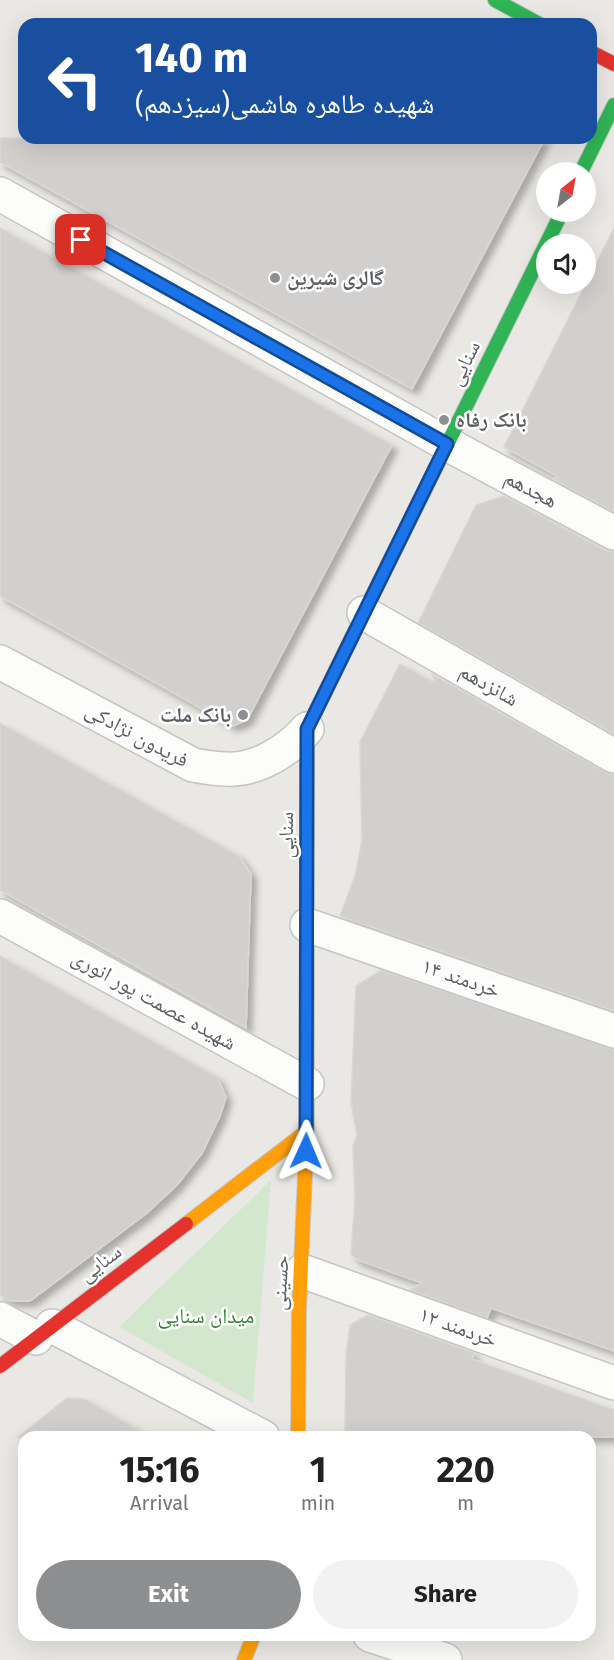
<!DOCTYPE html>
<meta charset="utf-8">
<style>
body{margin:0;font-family:"Fira Sans","Noto Naskh Arabic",sans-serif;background:#f2f2f2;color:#222;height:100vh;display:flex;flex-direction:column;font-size:22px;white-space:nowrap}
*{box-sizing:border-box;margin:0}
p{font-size:20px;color:#767676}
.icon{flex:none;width:33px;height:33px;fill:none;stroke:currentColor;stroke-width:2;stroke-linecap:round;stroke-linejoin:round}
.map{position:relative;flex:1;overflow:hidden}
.panel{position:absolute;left:18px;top:1431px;width:578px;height:210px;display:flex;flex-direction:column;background:#fff;border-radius:18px;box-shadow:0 6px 24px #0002}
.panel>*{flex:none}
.banner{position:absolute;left:18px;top:18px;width:579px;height:126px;border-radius:18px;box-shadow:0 6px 24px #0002;background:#1a4fa0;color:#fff;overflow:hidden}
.needle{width:39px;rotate:31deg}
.controls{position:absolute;left:536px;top:162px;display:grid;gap:12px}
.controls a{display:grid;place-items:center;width:60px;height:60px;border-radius:50%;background:#fff;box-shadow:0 6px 24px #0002;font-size:30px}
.pin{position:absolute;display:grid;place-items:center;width:51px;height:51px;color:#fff;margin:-26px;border-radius:12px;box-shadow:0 3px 9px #0006}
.me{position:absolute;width:66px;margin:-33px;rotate:1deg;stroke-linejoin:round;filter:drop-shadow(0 0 4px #0008)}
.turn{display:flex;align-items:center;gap:21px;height:126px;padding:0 18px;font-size:27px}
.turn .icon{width:78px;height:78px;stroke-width:2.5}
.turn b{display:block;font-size:42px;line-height:51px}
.eta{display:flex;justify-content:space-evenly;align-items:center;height:102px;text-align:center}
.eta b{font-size:36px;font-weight:700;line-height:42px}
.primary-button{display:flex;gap:12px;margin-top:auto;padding:12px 18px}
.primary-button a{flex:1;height:69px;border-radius:36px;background:#8c8e90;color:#fff;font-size:24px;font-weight:700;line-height:69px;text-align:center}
.primary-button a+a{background:#f2f2f2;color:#222}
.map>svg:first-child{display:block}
</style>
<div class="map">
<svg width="614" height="1660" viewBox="0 0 614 1660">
<defs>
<filter id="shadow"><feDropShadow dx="5.5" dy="5.5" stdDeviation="3" flood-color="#0004"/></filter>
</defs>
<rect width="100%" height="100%" fill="#eae8e4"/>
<polygon fill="#d3e7ce" points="271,1180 253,1403 119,1327"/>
<g fill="#d2d0ce" stroke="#dad7d3" stroke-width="1.5" filter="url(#shadow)">
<polygon points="0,138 545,138 412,389 0,162"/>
<polygon points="0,228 392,445 247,720 233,726 0,596"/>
<polygon points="614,228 614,512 553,479 559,477 504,447"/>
<polygon points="504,496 605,550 614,552 614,734 418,623 476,505"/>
<polygon points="400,664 435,683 432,674 605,772 614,775 614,1011 340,916 355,876 362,841 360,742"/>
<polygon points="0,723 239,856 251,874 246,1028 0,890"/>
<polygon points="0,956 217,1077 226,1097 220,1116 202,1153 177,1185 147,1213 30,1301 11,1301 0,1295"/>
<polygon points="381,970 614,1049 614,1351 491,1308 487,1318 410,1290 422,1283 358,1260 351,1254 355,1199 353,1146 357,1135 351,1102 356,986"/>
<polygon points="368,1315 474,1353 472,1359 614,1410 614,1437 345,1437 346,1355 350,1325"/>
<polygon points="67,1398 85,1399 150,1437 18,1437"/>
</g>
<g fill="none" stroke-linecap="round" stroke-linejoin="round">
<g stroke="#c5c5c5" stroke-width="36">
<g id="street">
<polyline points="0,194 447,444 614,533"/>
<polyline points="364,613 614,756"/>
<path d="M0,662L193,765C204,767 215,769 226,769C256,771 288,751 307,729"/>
<polyline points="0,916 307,1084"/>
<polyline points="307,925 614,1031"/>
<polyline points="302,1271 614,1383"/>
<polyline points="0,1319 36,1338"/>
<polyline points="52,1326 263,1437"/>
<polyline points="370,1635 445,1660"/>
</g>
</g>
<g stroke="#c6c6c6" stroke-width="16">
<g id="fast">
<polyline points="495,0 539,24"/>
<polyline points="581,172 614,105"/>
<polyline points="352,637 562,212"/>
</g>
</g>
<g stroke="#c6c6c6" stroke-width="16">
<g id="slow">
<polyline points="186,1224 307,1131"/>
<polyline points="298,1437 299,1309 307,1131 307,999"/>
<polyline points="244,1660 254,1635"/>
</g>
</g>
<g stroke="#c6c6c6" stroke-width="16">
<g id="jam">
<polyline points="591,52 614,64"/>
<polyline points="307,999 307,729 352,637"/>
<polyline points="0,1366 186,1224"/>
</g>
</g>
<use href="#street" stroke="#fcfcfb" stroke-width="33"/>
<use href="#fast" stroke="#30b455" stroke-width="14"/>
<use href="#slow" stroke="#ff9f0a" stroke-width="14"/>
<use href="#jam" stroke="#e5322d" stroke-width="14"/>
</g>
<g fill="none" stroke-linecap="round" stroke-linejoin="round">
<g stroke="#114b97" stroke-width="15">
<polyline id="route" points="81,240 447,444 307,729 306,1151"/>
</g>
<use href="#route" stroke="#1a73e8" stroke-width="10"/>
</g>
<g fill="#8c8e90" stroke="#fff" stroke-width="2">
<circle cx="275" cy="278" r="6"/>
<circle cx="444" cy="420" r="6"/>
<circle cx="243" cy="715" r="6"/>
</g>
<g text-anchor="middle" stroke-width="5" stroke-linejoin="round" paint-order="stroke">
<g font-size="21" font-weight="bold" fill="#595e62" stroke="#fff" text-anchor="start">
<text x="287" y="285">گالری شیرین</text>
<text x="456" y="427">بانک رفاه</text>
<text x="231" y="722" text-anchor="end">بانک ملت</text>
</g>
<g font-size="21" fill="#595e62" stroke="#fff">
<text transform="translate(464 363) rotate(-64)" y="7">سنایی</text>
<text transform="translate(531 489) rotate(28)" y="7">هجدهم</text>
<text transform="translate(489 685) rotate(30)" y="7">شانزدهم</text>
<text transform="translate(137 735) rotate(28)" y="7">فریدون نژادکی</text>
<text transform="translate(286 835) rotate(-90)" y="7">سنایی</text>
<text transform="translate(461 978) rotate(19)" y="7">خردمند ۱۴</text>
<text transform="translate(154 1000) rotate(29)" y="7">شهیده عصمت پور انوری</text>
<text transform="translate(100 1263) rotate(-37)" y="7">سنایی</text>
<text transform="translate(280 1283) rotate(-87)" y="7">حسینی</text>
<text transform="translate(458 1327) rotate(20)" y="7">خردمند ۱۲</text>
</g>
<g font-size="21" fill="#358231" stroke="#fff">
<text x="206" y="1323">میدان سنایی</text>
</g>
</g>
</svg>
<div class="controls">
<a><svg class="needle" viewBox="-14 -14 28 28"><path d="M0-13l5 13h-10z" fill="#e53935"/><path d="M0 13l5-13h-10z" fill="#767676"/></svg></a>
<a><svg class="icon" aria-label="sound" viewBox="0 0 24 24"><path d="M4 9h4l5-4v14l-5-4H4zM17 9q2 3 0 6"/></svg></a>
</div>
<div class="pin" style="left:81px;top:240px;background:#d93025"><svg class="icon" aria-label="arrive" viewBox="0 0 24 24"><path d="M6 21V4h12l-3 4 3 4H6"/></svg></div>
<svg class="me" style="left:306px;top:1151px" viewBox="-20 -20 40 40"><path d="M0-17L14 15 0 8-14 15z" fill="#1a73e8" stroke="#fff" stroke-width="4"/></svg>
<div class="banner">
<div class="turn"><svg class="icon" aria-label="left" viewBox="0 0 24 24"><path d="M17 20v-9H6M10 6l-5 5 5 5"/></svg><div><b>140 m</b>شهیده طاهره هاشمی(سیزدهم)</div></div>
</div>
<section class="panel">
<div class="eta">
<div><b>15:16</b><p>Arrival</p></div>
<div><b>1</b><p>min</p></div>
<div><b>220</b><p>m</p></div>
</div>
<div class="primary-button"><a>Exit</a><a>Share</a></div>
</section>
</div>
